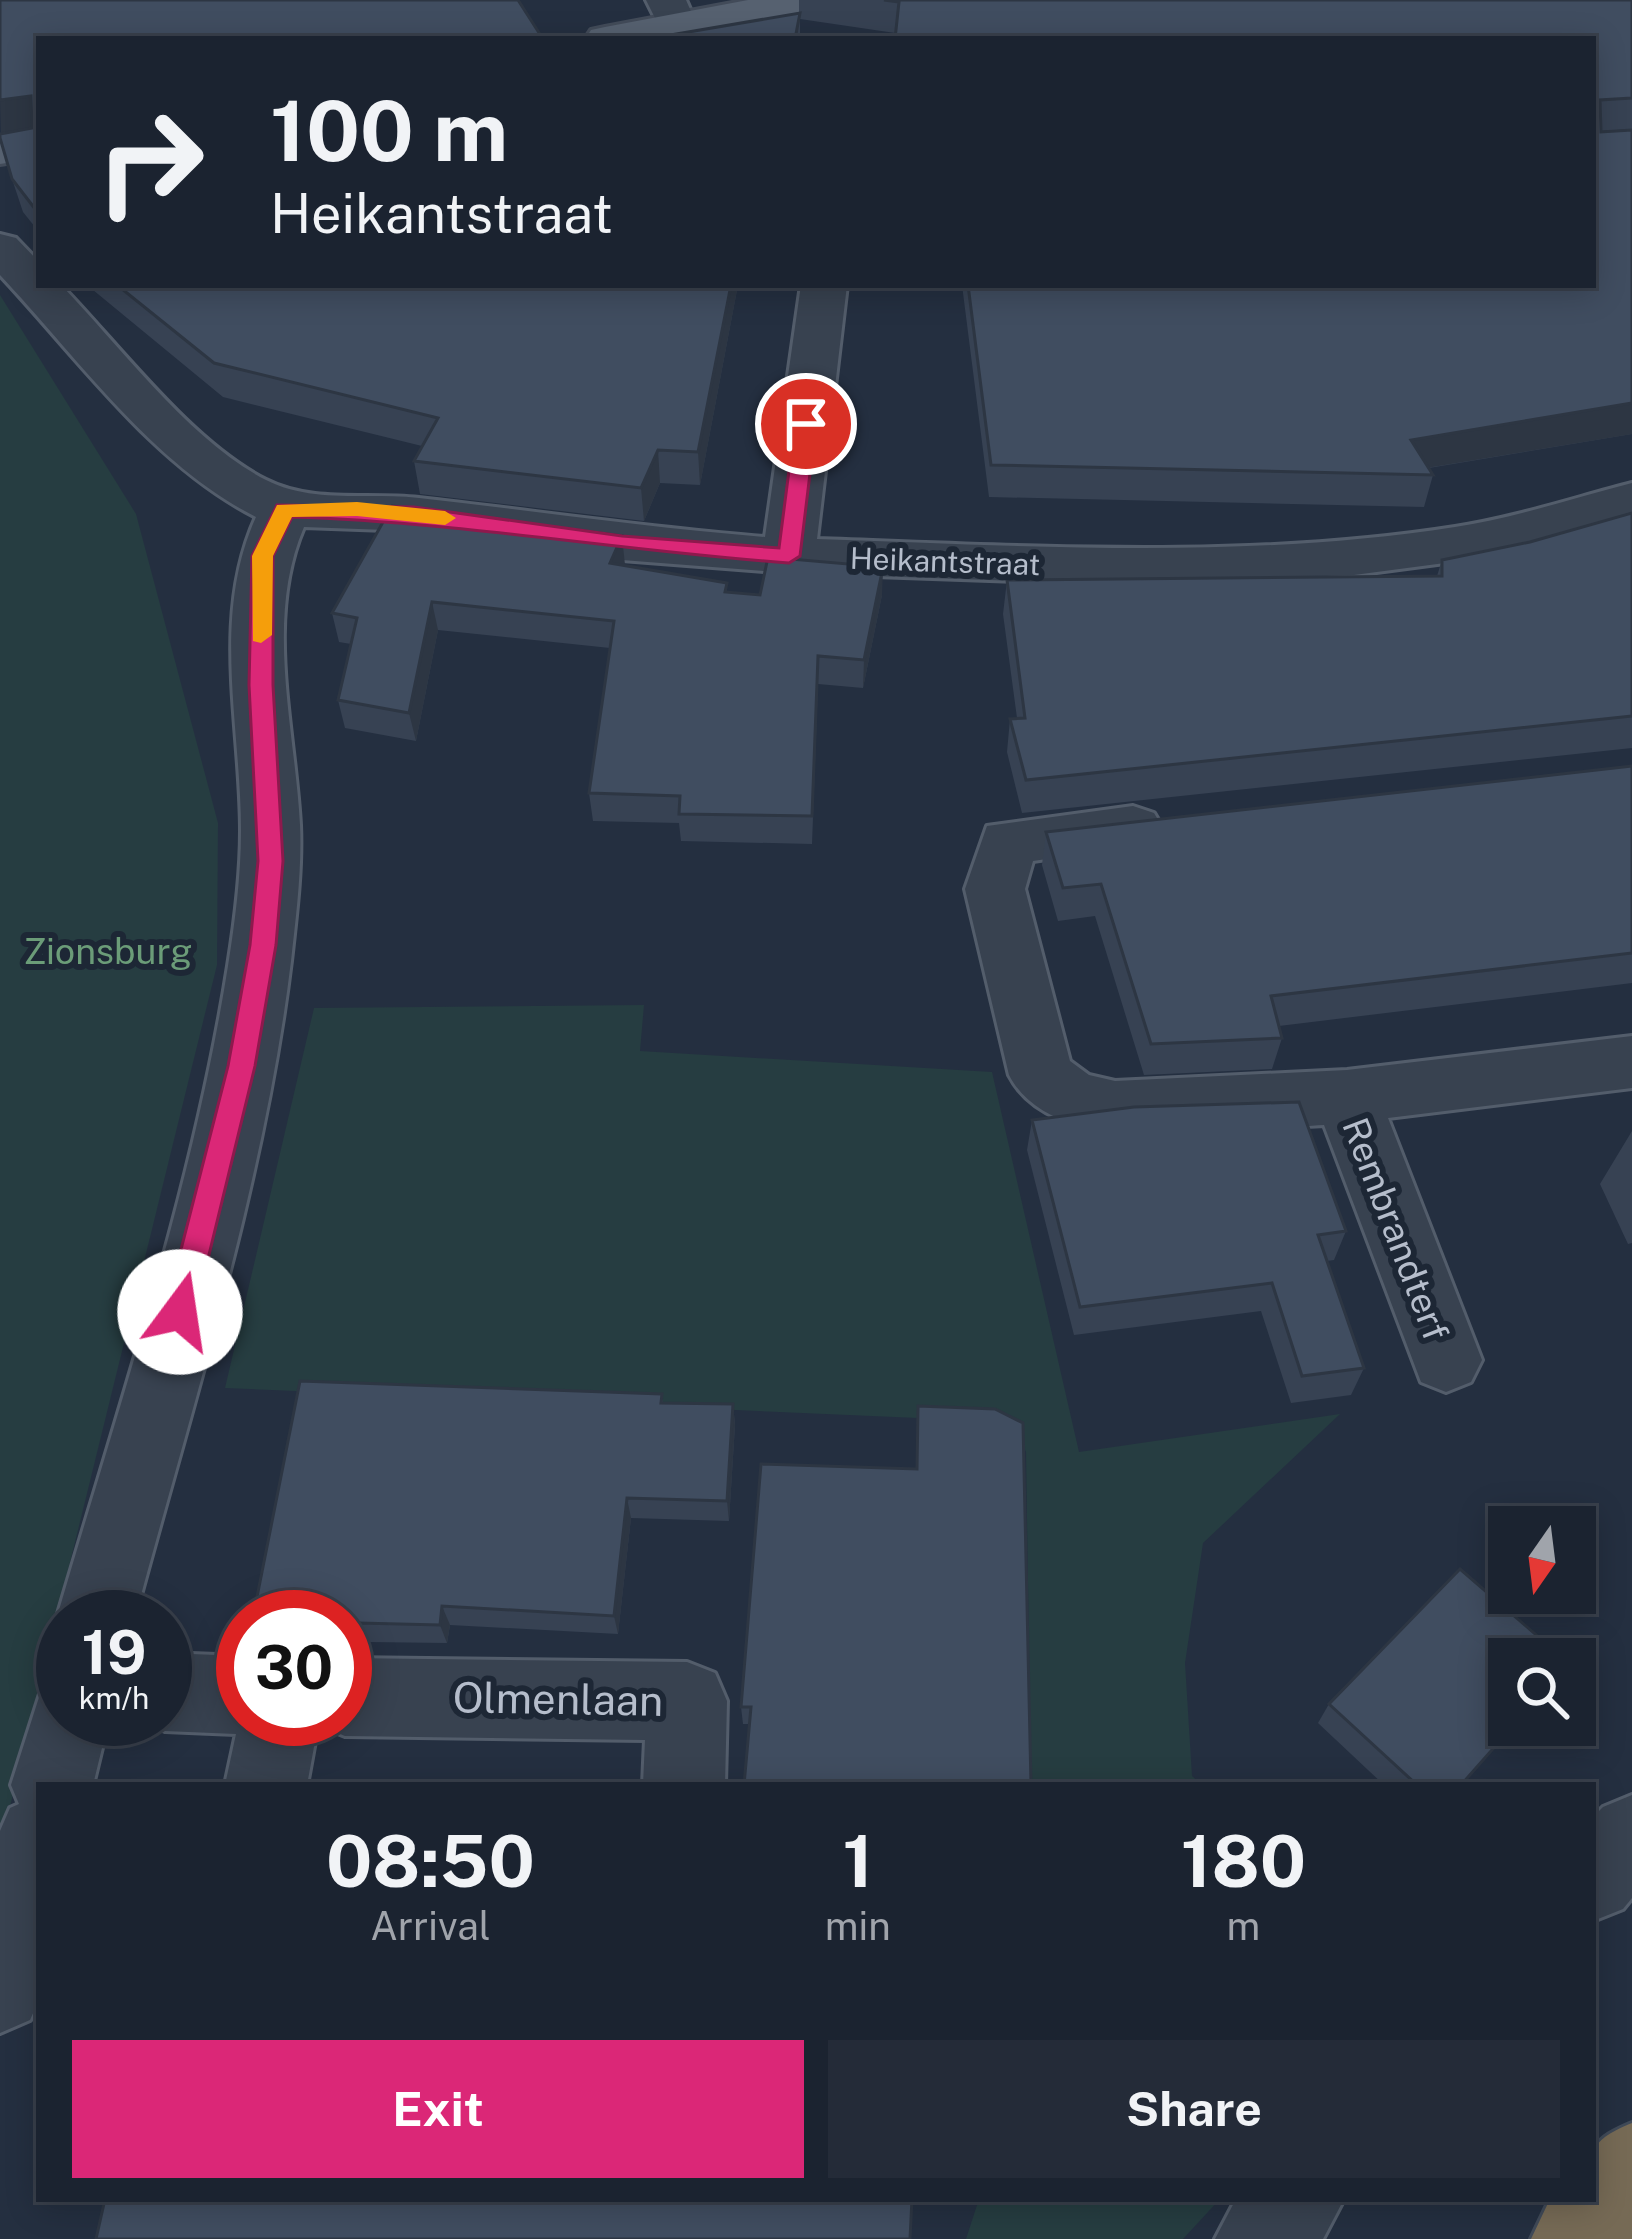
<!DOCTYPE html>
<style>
body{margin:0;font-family:"Public Sans",sans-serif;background:#242b38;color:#f1f3f6;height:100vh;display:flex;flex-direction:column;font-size:45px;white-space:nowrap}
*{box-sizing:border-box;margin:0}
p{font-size:39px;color:#a0a4ab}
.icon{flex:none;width:66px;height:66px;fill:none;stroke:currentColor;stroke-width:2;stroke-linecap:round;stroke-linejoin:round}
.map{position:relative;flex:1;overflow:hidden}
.sheet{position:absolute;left:36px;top:1782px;width:1560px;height:420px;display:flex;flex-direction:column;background:#1b2330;border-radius:0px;box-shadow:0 6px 30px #0003,0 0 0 3px #39404c}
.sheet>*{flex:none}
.top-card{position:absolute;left:36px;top:36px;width:1560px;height:252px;border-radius:0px;box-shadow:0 6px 30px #0003,0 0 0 3px #39404c;background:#1b2330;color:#f1f3f6;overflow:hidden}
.needle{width:78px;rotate:194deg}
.controls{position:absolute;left:1488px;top:1506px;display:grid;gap:24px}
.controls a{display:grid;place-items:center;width:108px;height:108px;border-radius:0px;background:#1b2330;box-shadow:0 6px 30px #0003,0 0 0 3px #39404c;font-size:60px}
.speed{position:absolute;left:36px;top:1590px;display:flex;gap:24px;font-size:60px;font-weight:700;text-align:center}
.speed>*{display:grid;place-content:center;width:156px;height:156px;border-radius:50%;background:#1b2330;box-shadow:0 6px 30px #0003,0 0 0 3px #39404c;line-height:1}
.speed small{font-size:30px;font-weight:400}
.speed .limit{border:18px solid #d22;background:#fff;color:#111}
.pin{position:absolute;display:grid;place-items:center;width:102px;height:102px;color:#fff;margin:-51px;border:6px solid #fff;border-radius:50%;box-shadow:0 3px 12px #0007}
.me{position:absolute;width:132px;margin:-66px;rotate:14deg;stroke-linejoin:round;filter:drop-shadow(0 0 9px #0008)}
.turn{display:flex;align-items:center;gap:42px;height:252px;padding:0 36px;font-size:54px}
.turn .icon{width:156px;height:156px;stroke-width:2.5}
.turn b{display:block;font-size:84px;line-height:102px}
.eta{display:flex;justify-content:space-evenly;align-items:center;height:204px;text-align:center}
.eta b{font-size:72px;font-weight:700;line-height:84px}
.primary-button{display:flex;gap:24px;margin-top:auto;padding:24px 36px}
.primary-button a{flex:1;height:138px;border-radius:0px;background:#db2777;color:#fff;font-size:48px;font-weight:700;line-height:138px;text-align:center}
.primary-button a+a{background:#242b38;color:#f1f3f6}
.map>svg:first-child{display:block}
</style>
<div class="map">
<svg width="1632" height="2239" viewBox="0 0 1632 2239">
<rect width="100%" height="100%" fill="#242f40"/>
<g fill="#263d41">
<polygon points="0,295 136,514 218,823 217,965 0,1847"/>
<polygon points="644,1005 640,1051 992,1072 1079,1452 1340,1414 1203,1543 1185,1663 1192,1776 1202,1785 1031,1785 1026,1452 1010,1422 225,1388 314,1008"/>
<polygon points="979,2199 1220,2199 1183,2239 966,2239"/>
</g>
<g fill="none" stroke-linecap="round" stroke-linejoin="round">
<g stroke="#535d6b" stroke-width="6">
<g id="minor">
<polygon points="646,0 686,0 697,25 691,34 663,34"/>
<path d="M0,234L16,238L39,262V285H61C120,346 191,442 266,480C313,504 368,492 419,498C535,511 649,528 765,537L801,285H847L817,539C1029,546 1245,560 1455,527C1514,518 1574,498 1632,483V517L1460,561L1354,575L1106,584L789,573L622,560L414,531L304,527C264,619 295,729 300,825C302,870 296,916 291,961C264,1184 193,1401 135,1617H63V1630L57,1617C120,1402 193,1188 228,966C235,922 241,876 241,831C241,725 211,617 256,517C153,465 78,358 0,275Z"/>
<path d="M1133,806L1154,813L1163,828L1154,843L1033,861L1025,889L1070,1061L1089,1075L1115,1081L1347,1070L1632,1036V1088L1388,1118L1482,1360L1471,1382L1446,1392L1421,1382L1324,1125C1239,1129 1055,1165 1009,1075L965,889L987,826Z"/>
<polygon points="165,1653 243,1656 243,1719 345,1719 345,1658 687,1662 715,1673 727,1701 725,1785 643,1785 645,1740 345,1736 318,1725 307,1785 225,1785 236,1734 165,1731 137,1720 165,1719"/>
<polygon points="63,1682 63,1719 109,1719 93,1785 39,1785 39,2000 30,2020 0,2033 0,1831 10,1808 19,1804 11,1785 41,1691"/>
<polygon points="1632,1795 1632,1898 1623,1909 1593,1921 1593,1817 1603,1807"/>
<polygon points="1236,2199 1344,2199 1323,2239 1215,2239"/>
</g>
</g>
<g stroke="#424b59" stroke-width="6">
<g id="major">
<polygon points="748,0 833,0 827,8 813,12 670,39 585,39 591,30 605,27"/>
<polygon points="39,132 39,158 0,164 0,138"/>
</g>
</g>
<g stroke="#404a58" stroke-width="6">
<path id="highway" d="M1632,2123V2239H1531L1550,2199H1593C1593,2151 1584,2143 1632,2123Z"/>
</g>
<use href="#minor" fill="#384250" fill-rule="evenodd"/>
<use href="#major" fill="#566170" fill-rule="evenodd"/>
<use href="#highway" fill="#766a55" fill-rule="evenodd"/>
</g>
<g fill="#374253">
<polygon points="799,0 1632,0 1632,129 1601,131 1632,434 1429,468 1433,475 1424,507 989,497 962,285 1593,285 895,33 800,19 800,39 647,39 799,13"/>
<polygon points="39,39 39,232 23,212 12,179 11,132"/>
<polygon points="87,285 759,285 758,290 737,290 700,485 660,483 644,521 420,494 414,461 422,446 223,397"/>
<polygon points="1632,513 1632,748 1022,813 1007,752 1010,719 1017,718 1003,614 1007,580 1437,576 1442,560 1530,542"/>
<polygon points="624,566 727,583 727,593 760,595 882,595 863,688 818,684 812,844 681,841 679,823 593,821 589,793 610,648 438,630 416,741 345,728 338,700 351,644 339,642 332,613"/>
<polygon points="1632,766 1632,983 1279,1026 1282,1038 1272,1069 1144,1075 1095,916 1058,921 1042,865 1046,832"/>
<polygon points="1032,1120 1346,1231 1334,1260 1327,1261 1364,1368 1351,1395 1291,1403 1261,1311 1074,1335 1027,1150"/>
<polygon points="1632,1131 1632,1243 1628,1244 1600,1184"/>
<polygon points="662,1394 663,1403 733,1404 735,1425 729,1521 631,1518 618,1634 450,1625 447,1643 368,1642 367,1652 345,1651 345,1617"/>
<polygon points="918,1406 995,1409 749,1724 743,1724 741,1707 916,1469"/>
<polygon points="1329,1704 1461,1785 1384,1785 1318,1723"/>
</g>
<g fill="#2d3643">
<polygon points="31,96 39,129 1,133 0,100"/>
<polygon points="731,285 737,285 737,290 700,485 698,452"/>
<polygon points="1632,403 1632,434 1402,472 1411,440"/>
<polygon points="658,450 660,483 644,521 641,488"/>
<polygon points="622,536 625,565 610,563"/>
<polygon points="883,567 882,595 863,688 864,660"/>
<polygon points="432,602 438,630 416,741 409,713"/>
<polygon points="733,1404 735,1425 729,1521 727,1501"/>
<polygon points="627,1498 631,1518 618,1634 614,1616"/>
<polygon points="442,1606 450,1625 447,1643 440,1625"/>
<polygon points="359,1623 368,1642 367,1652 357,1634"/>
</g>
<g fill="#404d60" stroke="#2d3643" stroke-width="3">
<polygon points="0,0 518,0 543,39 39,39 39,214 12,179 0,138 0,134 32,128 31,96 0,100"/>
<polygon points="884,0 1632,0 1632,98 1600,100 1601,132 1632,130 1632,403 1411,440 1433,475 991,465 968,285 1593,285 1593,39 895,39 899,2"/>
<polygon points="800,13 795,39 647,39"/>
<polygon points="117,285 731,285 698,452 658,450 641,488 414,461 438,418 214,363"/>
<polygon points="392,506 622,536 610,563 727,583 725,592 760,595 768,557 883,567 864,660 818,656 812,816 679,814 680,796 589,793 614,621 432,602 409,713 338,700 357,618 332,613"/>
<polygon points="1632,513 1632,716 1026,780 1010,719 1025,718 1007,580 1442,576 1442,560 1530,542"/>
<polygon points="1632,766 1632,953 1271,996 1282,1038 1151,1044 1101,884 1063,888 1046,832"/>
<polygon points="1299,1102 1346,1231 1318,1235 1364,1368 1302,1376 1272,1283 1080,1307 1032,1120 1134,1107"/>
<polygon points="300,1381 662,1394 661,1403 733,1404 727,1501 627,1498 614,1616 442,1606 440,1625 359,1623 357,1634 345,1634 345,1617 253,1617"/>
<polygon points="918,1406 995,1409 1023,1423 1031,1785 744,1785 751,1707 741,1707 761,1464 917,1469"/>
<polygon points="1460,1569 1564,1659 1509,1659 1509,1725 1514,1725 1461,1785 1417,1785 1329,1704"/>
<polygon points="105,2199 912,2199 910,2239 96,2239"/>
</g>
<path fill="#db2777" stroke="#8e194d" stroke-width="3" d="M806,418L816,424L800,556L789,563C623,551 459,522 292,517L273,556V685L283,861L276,945L255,1066L195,1312L190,1321H170L165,1312L228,1066L250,945L258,861L249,685L252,556L277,505L414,507L622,536L779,548L795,424Z"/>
<polygon fill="#f59e0b" points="357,502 445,511 456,518 445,525 357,516 292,517 273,556 272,635 261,643 253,641 252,556 277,505"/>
<g text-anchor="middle" stroke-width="12" stroke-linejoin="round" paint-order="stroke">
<g font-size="30" fill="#b5bdcb" stroke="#1d2735">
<text transform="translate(945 562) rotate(2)" y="10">Heikantstraat</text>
</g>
<g font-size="36" fill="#6b9c78" stroke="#1d2735">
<text x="108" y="964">Zionsburg</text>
</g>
<g font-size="36" fill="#b5bdcb" stroke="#1d2735">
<text transform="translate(1396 1229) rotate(69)" y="13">Rembrandterf</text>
</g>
<g font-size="42" fill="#b5bdcb" stroke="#1d2735">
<text transform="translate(558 1699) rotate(1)" y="15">Olmenlaan</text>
</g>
</g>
</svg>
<div class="controls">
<a><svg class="needle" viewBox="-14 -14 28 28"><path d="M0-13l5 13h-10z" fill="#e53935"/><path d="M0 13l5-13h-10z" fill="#a0a4ab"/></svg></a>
<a><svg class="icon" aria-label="search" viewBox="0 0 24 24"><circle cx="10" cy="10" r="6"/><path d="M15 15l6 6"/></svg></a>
</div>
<div class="speed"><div>19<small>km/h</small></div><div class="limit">30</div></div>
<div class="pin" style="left:806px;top:424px;background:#d93025"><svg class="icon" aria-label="arrive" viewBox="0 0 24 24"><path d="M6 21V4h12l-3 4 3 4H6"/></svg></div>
<svg class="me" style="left:180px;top:1312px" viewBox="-20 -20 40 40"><circle r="19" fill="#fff"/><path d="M0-13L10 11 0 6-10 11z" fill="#db2777"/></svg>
<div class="top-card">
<div class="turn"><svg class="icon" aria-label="right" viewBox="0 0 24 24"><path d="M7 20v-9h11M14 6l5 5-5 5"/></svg><div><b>100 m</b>Heikantstraat</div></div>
</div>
<section class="sheet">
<div class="eta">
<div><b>08:50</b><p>Arrival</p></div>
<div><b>1</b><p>min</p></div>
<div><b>180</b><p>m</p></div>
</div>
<div class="primary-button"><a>Exit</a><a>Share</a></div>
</section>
</div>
